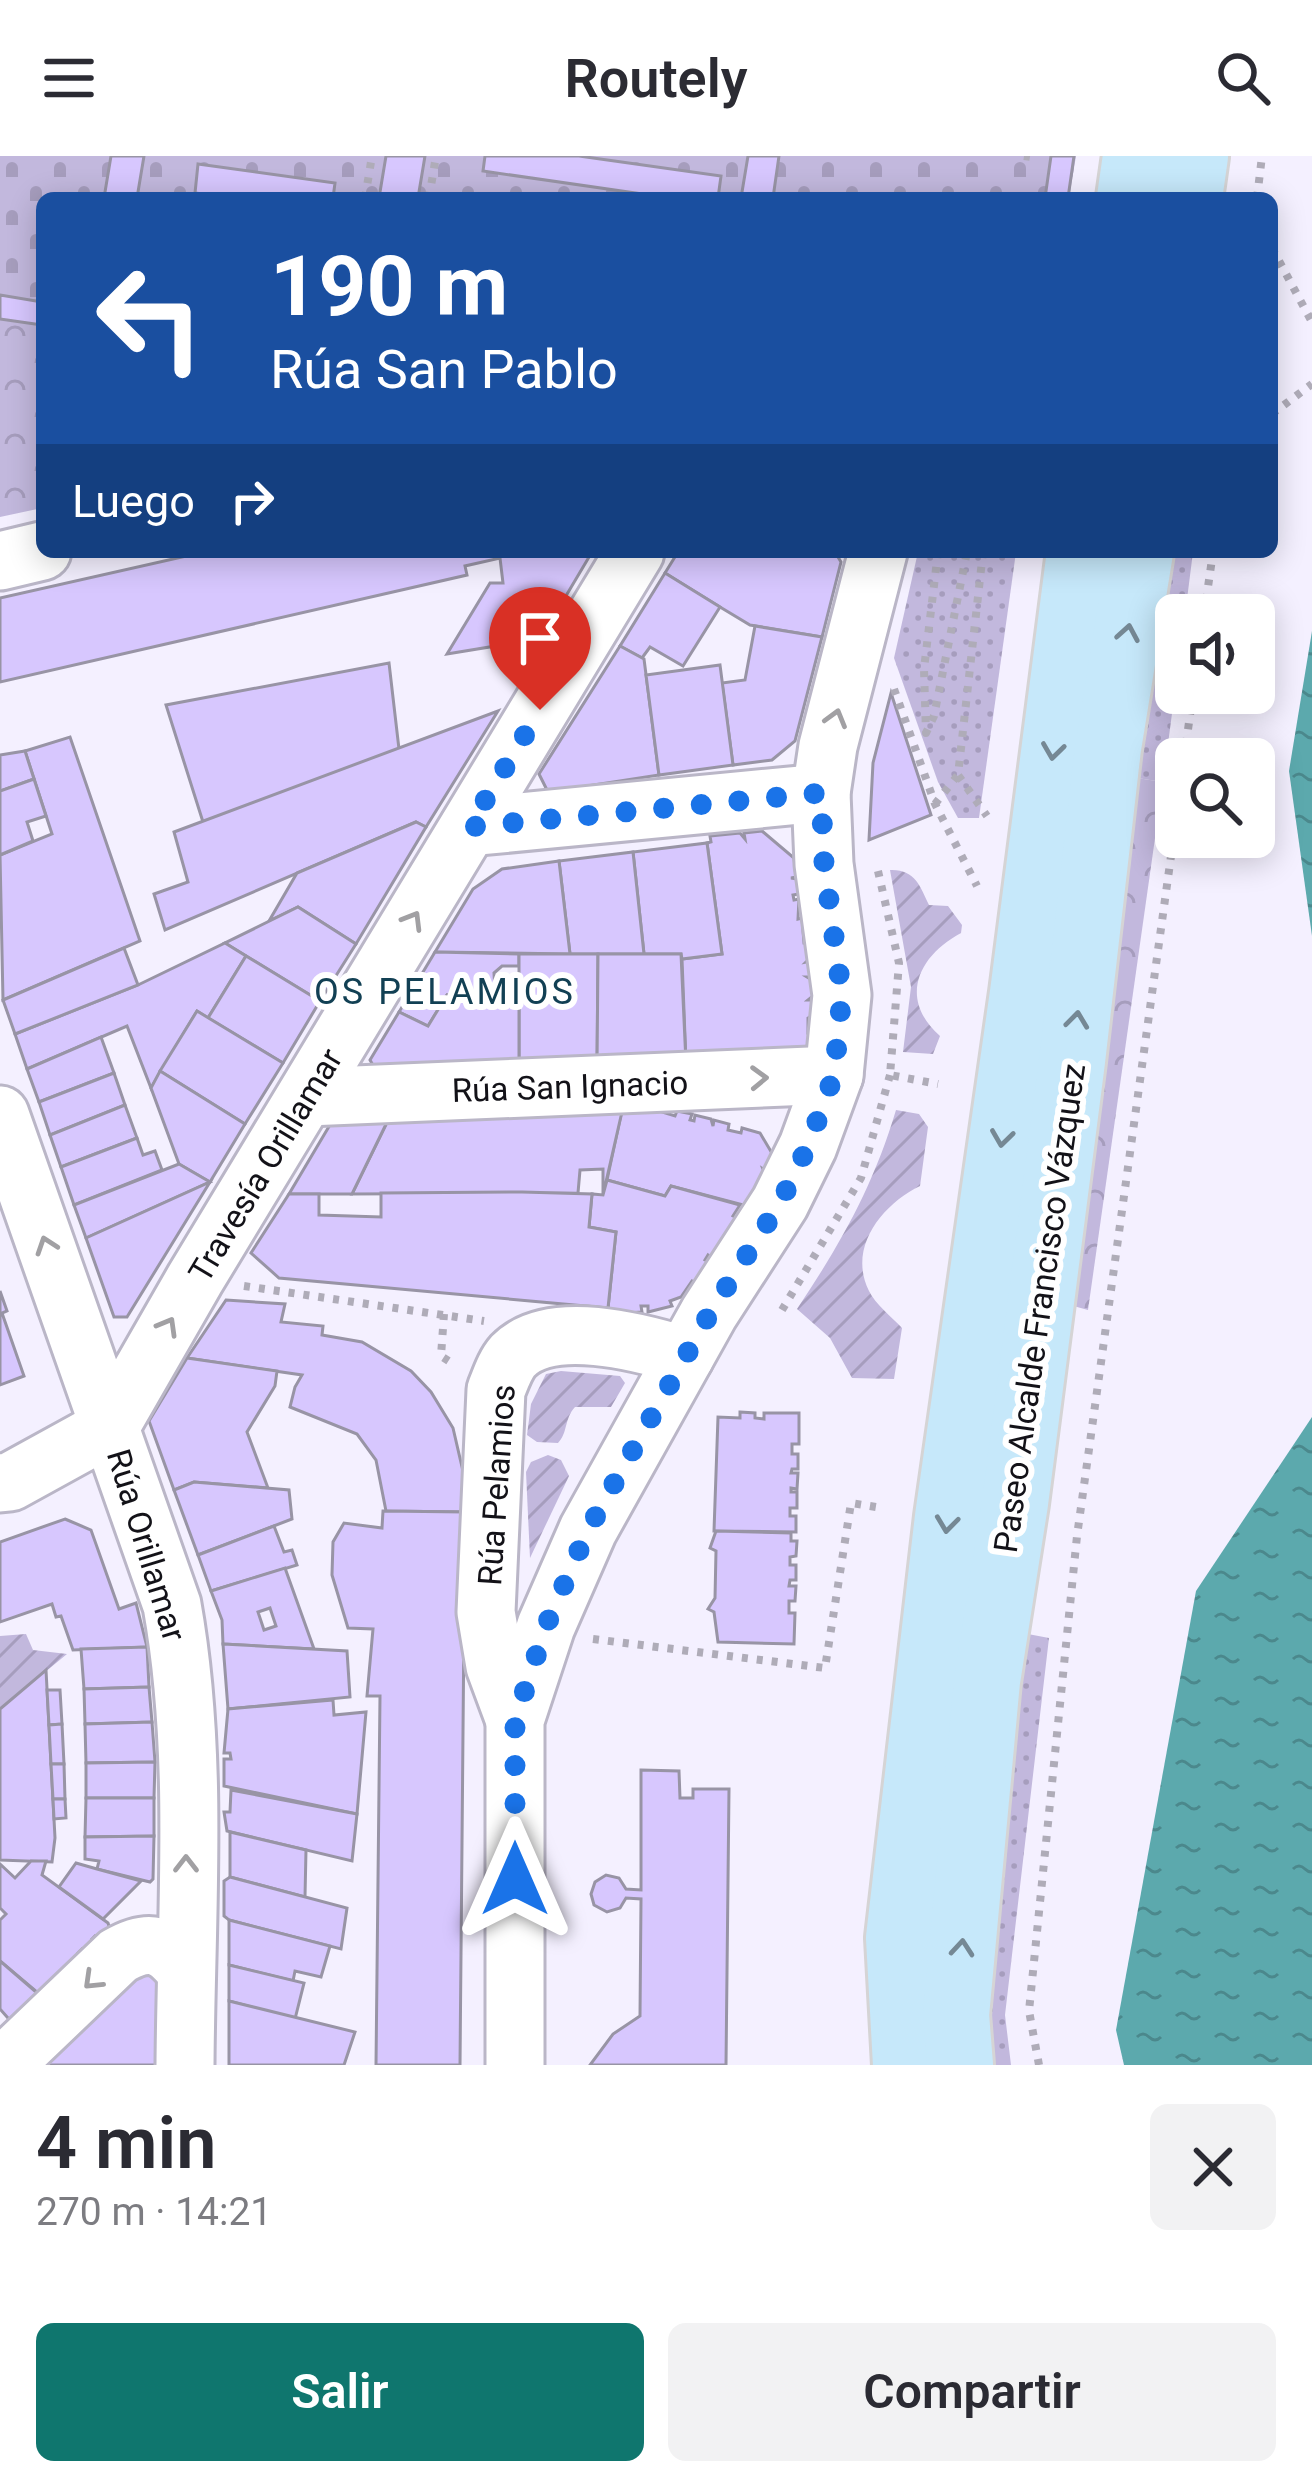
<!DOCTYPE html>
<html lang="es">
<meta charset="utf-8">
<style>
body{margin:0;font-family:Roboto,sans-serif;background:#f2f2f3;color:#2b2b33;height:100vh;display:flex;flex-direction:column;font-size:45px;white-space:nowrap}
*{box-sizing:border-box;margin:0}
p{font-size:39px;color:#7c7c81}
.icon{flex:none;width:66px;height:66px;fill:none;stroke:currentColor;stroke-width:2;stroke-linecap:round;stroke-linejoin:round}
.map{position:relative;height:1909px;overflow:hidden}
.panel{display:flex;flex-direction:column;background:#fff;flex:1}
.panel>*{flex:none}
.banner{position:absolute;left:36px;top:36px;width:1242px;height:366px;border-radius:18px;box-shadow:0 6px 30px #0003;background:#1a4fa0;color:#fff;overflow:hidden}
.tools{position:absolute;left:1155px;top:438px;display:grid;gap:24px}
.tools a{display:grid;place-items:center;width:120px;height:120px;border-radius:18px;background:#fff;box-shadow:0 6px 30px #0003;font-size:60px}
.pin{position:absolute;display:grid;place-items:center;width:102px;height:102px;color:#fff;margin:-123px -51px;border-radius:50% 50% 50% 0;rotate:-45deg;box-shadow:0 0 12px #0007}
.pin .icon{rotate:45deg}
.me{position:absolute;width:132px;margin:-66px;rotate:0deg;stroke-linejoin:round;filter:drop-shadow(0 0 9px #0008)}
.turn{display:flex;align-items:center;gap:42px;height:252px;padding:0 36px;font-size:54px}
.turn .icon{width:156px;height:156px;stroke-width:2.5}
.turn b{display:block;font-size:84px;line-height:102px}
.then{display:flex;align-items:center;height:114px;padding:0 36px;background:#0003;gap:24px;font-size:45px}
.round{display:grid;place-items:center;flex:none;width:126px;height:126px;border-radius:18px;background:#f2f2f3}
.head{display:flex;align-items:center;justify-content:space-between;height:204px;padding:0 36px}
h1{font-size:72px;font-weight:600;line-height:90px}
.action{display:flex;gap:24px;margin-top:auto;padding:24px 36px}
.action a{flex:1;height:138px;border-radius:18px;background:#0f766e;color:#fff;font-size:48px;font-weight:600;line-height:138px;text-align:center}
.action a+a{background:#f2f2f3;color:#2b2b33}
header{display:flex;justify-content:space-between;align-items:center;height:156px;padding:0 36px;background:#fff;font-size:54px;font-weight:600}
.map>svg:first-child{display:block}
</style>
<header><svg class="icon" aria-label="menu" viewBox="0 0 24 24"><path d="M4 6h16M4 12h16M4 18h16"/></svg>Routely<svg class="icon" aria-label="search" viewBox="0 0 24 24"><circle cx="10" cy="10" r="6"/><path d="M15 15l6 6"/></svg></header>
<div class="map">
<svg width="1312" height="1909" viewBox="0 0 1312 1909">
<defs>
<pattern id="grass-dots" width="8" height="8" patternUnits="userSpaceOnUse" patternTransform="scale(3)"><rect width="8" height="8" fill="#c2b8dd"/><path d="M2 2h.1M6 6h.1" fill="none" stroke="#a69dbd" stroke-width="1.8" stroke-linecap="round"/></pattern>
<pattern id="cemetery-stones" width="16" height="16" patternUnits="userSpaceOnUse" patternTransform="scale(3)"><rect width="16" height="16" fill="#c2b8dd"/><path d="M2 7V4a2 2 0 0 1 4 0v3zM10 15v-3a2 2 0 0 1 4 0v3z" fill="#a69dbd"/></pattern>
<pattern id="park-crowns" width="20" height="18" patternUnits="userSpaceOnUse" patternTransform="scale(3)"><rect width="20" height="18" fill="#c2b8dd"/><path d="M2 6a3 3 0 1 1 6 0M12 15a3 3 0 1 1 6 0" fill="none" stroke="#a69dbd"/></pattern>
<pattern id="garden-furrows" width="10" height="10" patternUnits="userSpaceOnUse" patternTransform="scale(3)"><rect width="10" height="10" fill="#c2b8dd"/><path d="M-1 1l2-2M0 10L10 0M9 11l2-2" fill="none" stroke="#a69dbd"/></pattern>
<pattern id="water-ripples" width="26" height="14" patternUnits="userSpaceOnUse" patternTransform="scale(3)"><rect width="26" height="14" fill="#5ca9ad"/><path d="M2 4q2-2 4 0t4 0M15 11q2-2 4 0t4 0" fill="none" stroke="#4b888c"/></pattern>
</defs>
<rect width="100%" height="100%" fill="#f4f0ff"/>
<g fill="url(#grass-dots)">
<polygon points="918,396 1016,396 979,662 958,662 938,626 894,502"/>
<polygon points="1153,396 1193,396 1185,459 1176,459 1176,527 1163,626 1111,618"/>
<polygon points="963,1466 1049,1482 1005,1859 1011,1909 965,1909"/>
</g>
<polygon fill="url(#cemetery-stones)" points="0,0 1076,0 1069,42 42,42 42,169 0,163"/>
<g fill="url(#park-crowns)">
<polygon points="0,163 42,169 42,352 0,361"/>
<polygon points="1111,618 1163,626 1088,1154 1008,1132"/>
</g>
<g fill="url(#garden-furrows)">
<path d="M890,714C915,713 920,730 929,749L948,750L962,769L961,777C918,800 898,843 940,880L933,898L903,896L911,831Z"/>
<path d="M896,954L919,958L928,971L920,1030C883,1048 847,1091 869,1135C875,1148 892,1161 902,1172L894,1223L852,1222L830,1182L797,1153C841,1087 873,1031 896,954Z"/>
<path d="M561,1215L620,1220L625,1227L611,1251H575C564,1263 568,1277 558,1287L537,1286L527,1279L531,1248L546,1218Z"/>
<polygon points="548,1299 561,1304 569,1320 530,1402 526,1316 531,1306"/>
<polygon points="26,1478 33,1494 67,1498 0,1553 0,1480"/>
</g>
<g fill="url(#water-ripples)">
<polygon points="1312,475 1312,780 1289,615"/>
<polygon points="1312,1261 1312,1909 1124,1909 1116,1874 1196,1435"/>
</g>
<g fill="#d7c7fe" stroke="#9894a5" stroke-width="3" fill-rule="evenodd">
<polygon points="111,0 144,0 137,42 104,42"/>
<polygon points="386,0 425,0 418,42 379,42"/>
<polygon points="485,0 579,0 721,20 718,42 670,42 483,15"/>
<polygon points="748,0 779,0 773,42 741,42"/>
<polygon points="1051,0 1074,0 1068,42 1045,42"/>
<polygon points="198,8 335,27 333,42 233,42 195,37"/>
<polygon points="0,139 42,146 42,169 0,163"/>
<polygon points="204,396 592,396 538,487 532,484 447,498 490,427 503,427 500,402 465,410 467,419 0,526 0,442"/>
<polygon points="678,396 835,396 841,406 822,481 750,469 720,451 665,417"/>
<polygon points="665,417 720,451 683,510 650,491 642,502 620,490"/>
<polygon points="755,470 822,481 795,585 772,604 733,609 722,527 745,524"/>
<polygon points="620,490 644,503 659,619 548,636 539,618"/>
<polygon points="389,507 399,593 203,666 166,549"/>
<polygon points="720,509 733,609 659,619 646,519"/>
<polygon points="891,537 931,659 869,684 873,607"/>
<polygon points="498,555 426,671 416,666 165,774 154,738 188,726 174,676"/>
<polygon points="70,581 140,785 3,844 0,699 52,678 25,595"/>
<polygon points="25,595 34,623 0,635 0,599"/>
<polygon points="34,623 46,660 27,666 33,685 0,699 0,635"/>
<polygon points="416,666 426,671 356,788 298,751 269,765 297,717"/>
<polygon points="762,675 794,702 796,721 791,722 797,723 799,738 793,739 794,744 799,743 798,763 802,762 804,787 810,787 810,802 806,806 811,805 812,821 807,821 812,824 813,840 808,844 812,844 813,859 808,862 808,877 814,877 815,885 789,911 686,907 682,803 722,798 707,687 711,686 710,680 740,677 745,683 744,677"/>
<polygon points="707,687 722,798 682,803 681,798 644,798 633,696"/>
<polygon points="633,696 644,798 570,798 559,705"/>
<polygon points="559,705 570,798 435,796 473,733 502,713"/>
<polygon points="298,751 356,788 320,845 225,787"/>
<polygon points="225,787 246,800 208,862 197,855 151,932 127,870 27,913 15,878 138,829"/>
<polygon points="124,792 138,829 15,878 3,844"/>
<polygon points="435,796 519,798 519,810 502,810 494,817 495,836 461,839 460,842 447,839 428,870 399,856"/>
<polygon points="519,798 598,798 597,911 519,914"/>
<polygon points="598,798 681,798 686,907 597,911"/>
<polygon points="246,800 320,845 283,907 208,862"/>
<polygon points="519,835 519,914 380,921 370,904 399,856 428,870 447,839 460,842 461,839"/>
<polygon points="197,855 283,907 245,968 160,915"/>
<polygon points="101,881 114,917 39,946 27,913"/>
<polygon points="160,915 245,968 210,1026 179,1008 151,932"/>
<polygon points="114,917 125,949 50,979 39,946"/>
<polygon points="625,940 663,951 662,956 675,960 677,955 692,958 690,964 694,965 695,959 711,963 713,970 714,964 729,968 728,974 741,977 742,972 760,977 776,1004 768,1016 763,1013 766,1020 747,1050 671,1030 665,1040 607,1024"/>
<polygon points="624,947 603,1039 603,1013 580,1014 578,1037 352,1038 392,956"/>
<polygon points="125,949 137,982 61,1011 50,979"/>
<polygon points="392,956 352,1038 289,1038 337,957"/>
<polygon points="137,982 143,999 155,995 162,1014 74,1049 61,1011"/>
<polygon points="179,1008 210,1026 86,1082 74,1049"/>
<polygon points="607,1024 665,1040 671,1030 740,1049 733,1060 739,1063 713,1103 708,1099 705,1104 711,1107 697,1128 692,1125 681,1141 670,1145 672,1150 648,1156 648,1150 641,1150 642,1156 612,1158 608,1152 616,1076 589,1071 592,1038 603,1039"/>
<polygon points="210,1026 127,1161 114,1161 86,1082"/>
<polygon points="522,1036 592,1038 589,1071 616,1076 608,1152 279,1122 251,1097 289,1038 319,1038 319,1059 381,1061 381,1037"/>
<polygon points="0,1135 7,1155 2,1157 24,1220 0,1229"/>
<polygon points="226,1144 285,1148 281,1166 323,1170 322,1179 362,1186 411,1215 431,1236 453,1272 465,1324 465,1356 386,1355 376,1304 357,1278 290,1251 295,1231 302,1219 187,1202"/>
<polygon points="187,1202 277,1215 275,1230 247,1276 268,1332 194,1326 174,1334 149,1265"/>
<polygon points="740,1256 755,1257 755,1262 764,1263 764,1257 799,1257 799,1288 792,1288 792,1298 798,1298 798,1313 792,1313 791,1317 798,1317 797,1333 791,1332 791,1336 797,1336 797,1352 790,1352 790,1360 796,1360 796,1376 714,1375 718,1261 740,1262"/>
<polygon points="194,1326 289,1334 292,1363 198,1399 174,1334"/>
<polygon points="383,1355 465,1356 460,1909 376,1909 380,1540 367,1540 373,1473 348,1472 332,1419 333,1386 344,1367 382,1372"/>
<polygon points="65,1363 91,1374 119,1453 136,1447 147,1491 73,1494 61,1460 56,1461 52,1448 0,1466 0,1386"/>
<polygon points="274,1370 284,1396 292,1394 297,1409 211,1435 198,1399"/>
<polygon points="716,1375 791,1377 791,1385 797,1385 796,1400 790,1401 790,1409 796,1409 796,1424 790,1424 789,1430 796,1430 795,1445 789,1445 789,1457 795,1457 794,1488 718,1486 714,1456 708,1453 715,1442 716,1395 710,1392"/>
<path d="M285,1412L314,1493L223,1488L222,1464L211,1435ZM270,1452L276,1470L264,1474L258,1456Z"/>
<polygon points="223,1488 347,1495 350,1541 228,1553"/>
<polygon points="147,1491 149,1531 84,1533 81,1493"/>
<polygon points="46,1514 55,1682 52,1706 0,1704 0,1553"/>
<polygon points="149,1531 152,1566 85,1568 84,1533"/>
<polygon points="47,1534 60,1534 62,1568 49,1569"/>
<polygon points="333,1544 334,1559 366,1556 357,1658 224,1630 224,1603 231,1603 230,1597 224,1597 228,1553"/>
<polygon points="152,1566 155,1606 86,1607 85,1568"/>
<polygon points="62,1568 64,1608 51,1608 49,1569"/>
<polygon points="155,1606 154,1642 86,1642 86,1607"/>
<polygon points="51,1608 64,1608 65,1643 53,1643"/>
<polygon points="641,1614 679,1615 680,1642 693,1642 693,1633 729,1633 726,1909 590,1909 613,1878 640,1860 641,1743 626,1742 620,1752 607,1756 594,1749 591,1738 595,1726 606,1719 619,1722 626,1733 641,1734"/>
<polygon points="231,1634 357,1658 352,1705 227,1675 224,1656 230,1656"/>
<polygon points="86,1642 154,1642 154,1680 85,1681"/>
<polygon points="53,1643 65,1643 66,1662 54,1663"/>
<polygon points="230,1676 306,1694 305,1741 230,1721"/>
<polygon points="154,1680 153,1723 150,1726 97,1713 99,1705 85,1703 85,1681"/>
<polygon points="31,1705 46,1705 42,1719 108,1767 110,1773 100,1784 95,1780 92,1783 96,1788 86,1798 82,1793 78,1797 83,1801 72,1812 68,1808 65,1810 69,1815 59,1826 54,1821 38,1837 0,1805 0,1764 6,1758 0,1752 0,1708 15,1722"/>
<polygon points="76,1707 97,1713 141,1725 103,1763 59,1731"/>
<polygon points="230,1721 347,1752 341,1793 229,1764 224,1760 224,1725"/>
<polygon points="229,1764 330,1790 321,1821 295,1815 293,1825 229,1809"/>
<polygon points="0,1805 43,1842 15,1870 0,1853"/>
<polygon points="134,1809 163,1819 161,1909 30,1909"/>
<polygon points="229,1809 304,1827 295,1863 229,1845"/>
<polygon points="229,1845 355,1876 344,1909 229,1909"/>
</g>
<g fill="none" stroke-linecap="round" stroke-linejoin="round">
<g stroke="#bab6c7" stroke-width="63">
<g id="minor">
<polyline points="0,405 42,395"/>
<polyline points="469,671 821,637"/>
<polyline points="307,941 834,919"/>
<path d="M0,959L172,1449C199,1599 186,1757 185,1909"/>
<polyline points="0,1327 10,1326 110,1271 195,1123 635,396"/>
<path d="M515,1564L495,1510L486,1456L496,1234C501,1222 505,1209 513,1200C550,1162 640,1186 685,1200"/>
<path d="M4,1909L118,1800C149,1782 164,1787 186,1815"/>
<polyline points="515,1909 515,1564 546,1470 588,1374 709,1157 780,1047 808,990 834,919 842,839 824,708 821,637 828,590 878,396"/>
</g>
</g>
<g stroke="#d5d4d5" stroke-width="72">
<g id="major">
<polyline points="1130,42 1136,0"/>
<polyline points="1189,42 1195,0"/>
<polyline points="906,1909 899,1782 948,1361 1023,837 1080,396"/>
<polyline points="960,1909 956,1859 987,1525 1015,1347 1072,905 1108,592 1140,396"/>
</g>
</g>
<g stroke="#afacb8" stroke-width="8" stroke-dasharray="6 9" stroke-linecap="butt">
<polyline points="1024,0 1037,2"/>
<polyline points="365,42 372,0"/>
<polyline points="429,42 436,0"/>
<polyline points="1257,42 1262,0"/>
<polyline points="1272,92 1312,166"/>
<polyline points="1272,258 1312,228"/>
<polyline points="938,396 924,513 926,577 934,560 967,396"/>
<polyline points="983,396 958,619 987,660"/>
<polyline points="1204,459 1213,396"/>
<polyline points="894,533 935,648 977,730"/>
<polyline points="1184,603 1193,537"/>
<polyline points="935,648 958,619"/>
<polyline points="878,715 899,807 890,919 938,928"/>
<polyline points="244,1130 484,1165"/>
<polyline points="782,1154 861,1022 890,919"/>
<polyline points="444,1158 441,1200 455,1209"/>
<polyline points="593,1483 825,1512 851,1347 882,1352"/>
<polyline points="1039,1909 1029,1855 1077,1380 1176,664"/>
</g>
<use href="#minor" stroke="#fff" stroke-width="57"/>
<use href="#major" stroke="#c6e8fa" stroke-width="66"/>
</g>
<defs><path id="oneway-chevron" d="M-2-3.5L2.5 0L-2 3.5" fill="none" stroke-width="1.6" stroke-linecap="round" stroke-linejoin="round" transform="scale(3)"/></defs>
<g stroke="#758894">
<use href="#oneway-chevron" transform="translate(1128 477) rotate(-80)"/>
<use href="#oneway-chevron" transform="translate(1053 595) rotate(98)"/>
<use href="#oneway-chevron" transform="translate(1077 864) rotate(-83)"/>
<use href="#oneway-chevron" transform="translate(1002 982) rotate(98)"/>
<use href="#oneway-chevron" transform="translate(947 1368) rotate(97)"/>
<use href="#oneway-chevron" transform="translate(962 1792) rotate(-85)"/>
</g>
<g stroke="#a1a0a3">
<use href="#oneway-chevron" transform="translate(836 562) rotate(-74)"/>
<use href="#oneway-chevron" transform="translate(413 764) rotate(-59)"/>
<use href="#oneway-chevron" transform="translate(759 922) rotate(-2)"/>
<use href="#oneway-chevron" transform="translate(46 1089) rotate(-109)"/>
<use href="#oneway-chevron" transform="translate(168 1170) rotate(-60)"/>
<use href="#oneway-chevron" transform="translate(186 1708) rotate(-90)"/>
<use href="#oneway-chevron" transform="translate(92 1825) rotate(136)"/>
</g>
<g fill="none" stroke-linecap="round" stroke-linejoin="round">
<polyline stroke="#1a73e8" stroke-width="21" stroke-dasharray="0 37.8" points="515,1723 515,1564 546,1470 588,1374 710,1157 780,1047 808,990 834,919 842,839 824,707 821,637 469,671 540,554"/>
</g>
<g text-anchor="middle" stroke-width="12" stroke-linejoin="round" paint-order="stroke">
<g font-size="33" fill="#131218" stroke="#fff">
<text transform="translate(570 930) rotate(-2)" y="12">Rúa San Ignacio</text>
<text transform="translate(265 1009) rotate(-59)" y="12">Travesía Orillamar</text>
<text transform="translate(1039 1152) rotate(-82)" y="12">Paseo Alcalde Francisco Vázquez</text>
<text transform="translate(496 1329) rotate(-86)" y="12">Rúa Pelamios</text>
<text transform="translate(147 1389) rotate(73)" y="12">Rúa Orillamar</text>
</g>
<g font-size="36" letter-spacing="3" fill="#124054" stroke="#fff">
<text x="445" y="848">OS PELAMIOS</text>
</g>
</g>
</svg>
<div class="tools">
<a><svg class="icon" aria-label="sound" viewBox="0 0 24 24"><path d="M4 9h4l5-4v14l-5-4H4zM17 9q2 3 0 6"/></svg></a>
<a><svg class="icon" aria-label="search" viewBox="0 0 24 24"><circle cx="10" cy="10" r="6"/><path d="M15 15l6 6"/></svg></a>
</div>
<div class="pin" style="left:540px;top:554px;background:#d93025"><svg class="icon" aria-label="arrive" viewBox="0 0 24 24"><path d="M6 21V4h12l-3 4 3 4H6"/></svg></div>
<svg class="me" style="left:515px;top:1723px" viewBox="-20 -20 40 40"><path d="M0-17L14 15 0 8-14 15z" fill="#1a73e8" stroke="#fff" stroke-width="4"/></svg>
<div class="banner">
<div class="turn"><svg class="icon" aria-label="left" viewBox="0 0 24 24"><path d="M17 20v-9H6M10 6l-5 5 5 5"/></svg><div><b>190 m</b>Rúa San Pablo</div></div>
<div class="then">Luego<svg class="icon" aria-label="right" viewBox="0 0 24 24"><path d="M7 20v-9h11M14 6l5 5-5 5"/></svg></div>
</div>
</div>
<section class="panel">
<div class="head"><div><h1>4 min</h1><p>270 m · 14:21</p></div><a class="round"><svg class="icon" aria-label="close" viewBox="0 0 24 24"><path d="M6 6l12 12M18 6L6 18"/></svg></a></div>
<div class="action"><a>Salir</a><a>Compartir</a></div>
</section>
